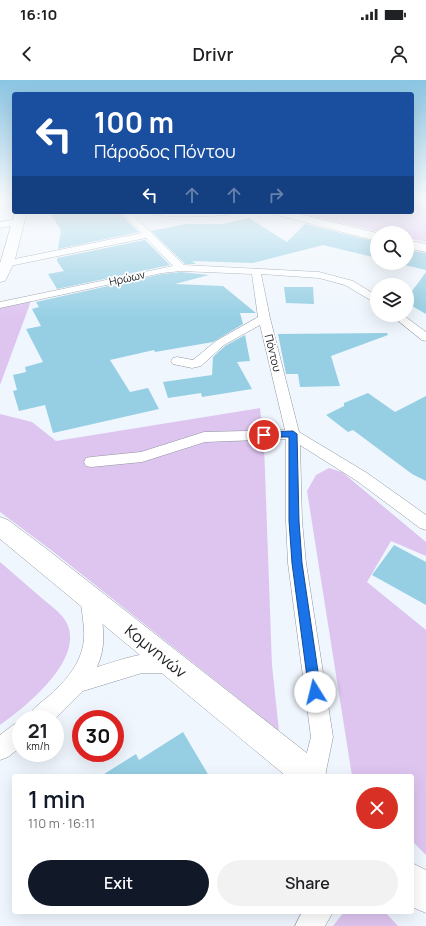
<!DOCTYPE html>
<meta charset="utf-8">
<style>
body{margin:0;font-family:Manrope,sans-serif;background:#f2f2f2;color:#202124;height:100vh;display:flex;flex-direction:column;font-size:15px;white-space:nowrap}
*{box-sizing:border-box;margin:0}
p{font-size:13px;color:#757577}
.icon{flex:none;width:22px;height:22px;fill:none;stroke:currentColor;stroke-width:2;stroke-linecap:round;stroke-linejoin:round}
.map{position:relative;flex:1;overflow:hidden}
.drawer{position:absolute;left:12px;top:694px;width:402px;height:140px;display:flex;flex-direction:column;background:#fff;border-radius:4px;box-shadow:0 4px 16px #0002}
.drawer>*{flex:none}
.top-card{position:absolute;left:12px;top:12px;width:402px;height:122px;border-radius:4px;box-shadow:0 4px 16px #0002;background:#1a4fa0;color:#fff;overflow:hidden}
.buttons{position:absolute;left:370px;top:146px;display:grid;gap:8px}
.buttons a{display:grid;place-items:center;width:44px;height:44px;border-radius:50%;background:#fff;box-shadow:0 4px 16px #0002;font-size:20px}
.speed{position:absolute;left:12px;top:630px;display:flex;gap:8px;font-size:20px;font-weight:700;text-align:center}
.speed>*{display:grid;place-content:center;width:52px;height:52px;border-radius:50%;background:#fff;box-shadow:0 4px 16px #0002;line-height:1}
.speed small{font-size:10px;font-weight:400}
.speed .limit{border:6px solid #d22;background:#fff;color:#111}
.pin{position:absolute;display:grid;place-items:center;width:34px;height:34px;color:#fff;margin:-17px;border:2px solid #fff;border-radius:50%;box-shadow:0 1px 4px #0007}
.me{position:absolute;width:44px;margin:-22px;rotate:351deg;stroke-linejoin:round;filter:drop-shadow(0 0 3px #0008)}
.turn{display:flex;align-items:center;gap:14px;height:84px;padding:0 16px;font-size:18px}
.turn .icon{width:52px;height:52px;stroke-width:2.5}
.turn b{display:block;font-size:28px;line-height:34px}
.lanes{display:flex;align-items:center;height:38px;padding:0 16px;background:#0003;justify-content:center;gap:20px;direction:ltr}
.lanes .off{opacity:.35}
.round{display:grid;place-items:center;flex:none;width:42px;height:42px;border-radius:21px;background:#f2f2f2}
.head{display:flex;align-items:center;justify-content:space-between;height:68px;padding:0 16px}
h1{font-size:24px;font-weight:600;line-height:30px;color:#111827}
.cta{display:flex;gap:8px;margin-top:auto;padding:8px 16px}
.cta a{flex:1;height:46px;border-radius:24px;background:#111827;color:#fff;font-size:16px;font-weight:600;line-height:46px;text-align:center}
.cta a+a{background:#f2f2f2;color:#202124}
.status{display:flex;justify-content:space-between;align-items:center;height:28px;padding:0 20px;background:#fff;direction:ltr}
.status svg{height:11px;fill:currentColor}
header{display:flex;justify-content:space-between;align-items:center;height:52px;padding:0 16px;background:#fff;font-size:18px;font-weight:600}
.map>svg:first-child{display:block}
</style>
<div class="status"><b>16:10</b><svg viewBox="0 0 49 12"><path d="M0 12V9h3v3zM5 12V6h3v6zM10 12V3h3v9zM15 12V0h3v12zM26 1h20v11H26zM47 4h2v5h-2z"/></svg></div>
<header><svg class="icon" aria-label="back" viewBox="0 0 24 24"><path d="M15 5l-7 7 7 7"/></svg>Drivr<svg class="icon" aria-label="person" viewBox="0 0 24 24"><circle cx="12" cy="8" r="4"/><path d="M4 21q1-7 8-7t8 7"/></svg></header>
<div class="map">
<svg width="426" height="846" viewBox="0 0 426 846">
<rect width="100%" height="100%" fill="#eff6fd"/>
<g fill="#dec5f0">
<polygon points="412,119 426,119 426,162 407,158 407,153 384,153 295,132 412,132"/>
<polygon points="31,221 0,305 0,228"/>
<polygon points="260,328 264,364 272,585 279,651 51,470 0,432 0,334 32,342 56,361"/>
<polygon points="329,388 342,392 426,462 426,476 391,461 367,502 426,550 426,775 412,761 412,696 352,696 307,411 316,395"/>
<path d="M0,482C15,495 29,507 44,520C50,525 57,530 62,536C93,573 27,626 0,645Z"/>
<polygon points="344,832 385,832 398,846 333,846"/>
</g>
<g fill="#96cfe4">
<polygon points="67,132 113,132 119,133 139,152 58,169 61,150 51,135"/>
<polygon points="249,138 287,162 305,144 377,162 377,178 323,165 253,183 192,181 196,184 185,184 151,151 186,144 222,144"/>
<polygon points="145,160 170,185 57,209 48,194 64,191 57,181 57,178"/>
<polygon points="407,170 426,173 426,190 396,183 407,183"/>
<polygon points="181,192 209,195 175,204 223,206 256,233 240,233 243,244 213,262 155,272 154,270 110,280 130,312 148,308 159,329 53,353 45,325 19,331 13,311 17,310 13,295 26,292 25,287 43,282 26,249 41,246 32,229 39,227 36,222 162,194"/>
<polygon points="426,192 426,234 407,223 407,218"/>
<polygon points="284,207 313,207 314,224 286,223"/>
<polygon points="387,253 388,255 331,276 340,306 300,307 298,294 286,294 278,254"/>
<polygon points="245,255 250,281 237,282 252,309 202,317 201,313 168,318 163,302 212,295 213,277 225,266"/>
<polygon points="368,313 395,332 426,316 426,401 412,394 353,350 348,352 326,335 344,326 344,323"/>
<polygon points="394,465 426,482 426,525 372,495"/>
<polygon points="183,652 209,696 101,696 136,674 139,680"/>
</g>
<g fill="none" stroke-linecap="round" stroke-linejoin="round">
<g stroke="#8f969f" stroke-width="1">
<g id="street">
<polygon points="121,132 130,132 184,185 319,192 353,201 377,216 377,224 345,205 319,198 261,194 270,238 299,352 367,393 426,435 426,450 420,448 357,401 300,365 302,441 306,483 333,657 325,696 301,696 311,657 288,483 286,441 286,359 205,362 142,382 91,387 86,386 84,382 86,378 91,377 141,372 204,352 285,350 260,245 224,265 201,286 192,288 173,284 171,281 173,278 177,277 193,280 216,261 258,237 252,194 181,191 162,193 0,228 0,222 173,186 146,158 0,188 0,182 142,153"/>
<polygon points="19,139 22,140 23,142 22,144 0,148 0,142"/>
<polygon points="391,235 403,235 426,252 426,261 422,260"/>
<path d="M89,507L96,509C99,516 99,521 100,528C104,549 106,567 97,587C122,580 151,567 177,577L180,584L177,591L170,593H142L83,611L55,639H27C32,628 41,623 50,615C70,597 86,577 84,549C83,537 81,526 80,515L82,509Z"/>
<polygon points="21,642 21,667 8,677 0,680 0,655 13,645"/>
<polygon points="302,832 333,832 325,846 295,846"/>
</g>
</g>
<g stroke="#8f969f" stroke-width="1">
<g id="secondary">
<polygon points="15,132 27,132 14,183 5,201 0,202 0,184"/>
<path d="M148,132H232L226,135C214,136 154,139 148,132Z"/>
<polygon points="271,132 291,132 377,153 377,161 273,134"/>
<polygon points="407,160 426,164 426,172 407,168"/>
<polygon points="0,437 8,440 48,470 322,685 327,696 286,696 0,459"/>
<polygon points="412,783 426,790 426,833 412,827"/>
</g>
</g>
<use href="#street" fill="#fff" fill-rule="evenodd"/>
<use href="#secondary" fill="#fff" fill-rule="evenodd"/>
</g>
<linearGradient id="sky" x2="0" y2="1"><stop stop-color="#8ac5e3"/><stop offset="0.5" stop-color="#f8fbfe"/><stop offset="1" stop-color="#f8fbfe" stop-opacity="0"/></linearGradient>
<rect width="426" height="238" fill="url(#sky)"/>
<polygon fill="#1a73e8" stroke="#114b97" points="293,351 297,354 299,441 302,483 321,612 319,616 315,617 311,616 309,612 292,483 289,441 289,357 264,357 259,355 264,352"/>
<g text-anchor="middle" stroke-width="3.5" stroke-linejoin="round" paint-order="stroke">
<g font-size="11" fill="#1b1e21" stroke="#fff">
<text transform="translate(127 198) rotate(-12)" y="4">Ηρώων</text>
<text transform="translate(273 273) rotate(76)" y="4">Πόντου</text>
</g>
<g font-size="16" fill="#1b1e21" stroke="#fff">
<text transform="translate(156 571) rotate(39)" y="6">Κομνηνών</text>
</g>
</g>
</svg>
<div class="buttons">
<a><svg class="icon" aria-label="search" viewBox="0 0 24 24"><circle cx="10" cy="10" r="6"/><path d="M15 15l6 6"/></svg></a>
<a><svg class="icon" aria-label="layers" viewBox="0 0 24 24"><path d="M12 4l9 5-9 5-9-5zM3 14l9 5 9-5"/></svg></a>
</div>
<div class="speed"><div>21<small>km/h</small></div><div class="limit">30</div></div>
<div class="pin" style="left:264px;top:355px;background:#d93025"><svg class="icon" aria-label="arrive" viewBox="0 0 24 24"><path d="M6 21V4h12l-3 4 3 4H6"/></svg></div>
<svg class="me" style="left:315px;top:612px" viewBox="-20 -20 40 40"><circle r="19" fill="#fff"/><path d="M0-13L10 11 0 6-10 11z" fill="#1a73e8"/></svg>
<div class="top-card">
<div class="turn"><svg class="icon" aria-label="left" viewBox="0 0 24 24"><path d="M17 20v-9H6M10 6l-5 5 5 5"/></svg><div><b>100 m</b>Πάροδος Πόντου</div></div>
<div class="lanes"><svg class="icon" aria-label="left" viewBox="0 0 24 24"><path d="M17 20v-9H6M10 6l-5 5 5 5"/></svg><svg class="icon off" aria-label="ahead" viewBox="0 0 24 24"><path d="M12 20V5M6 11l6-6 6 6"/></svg><svg class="icon off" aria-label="ahead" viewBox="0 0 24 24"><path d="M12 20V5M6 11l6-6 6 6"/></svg><svg class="icon off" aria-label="right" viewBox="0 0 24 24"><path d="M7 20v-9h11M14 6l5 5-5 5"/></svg></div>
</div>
<section class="drawer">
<div class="head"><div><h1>1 min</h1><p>110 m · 16:11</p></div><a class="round" style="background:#d93025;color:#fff"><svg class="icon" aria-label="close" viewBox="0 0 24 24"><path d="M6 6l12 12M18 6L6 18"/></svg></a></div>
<div class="cta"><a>Exit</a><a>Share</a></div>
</section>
</div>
